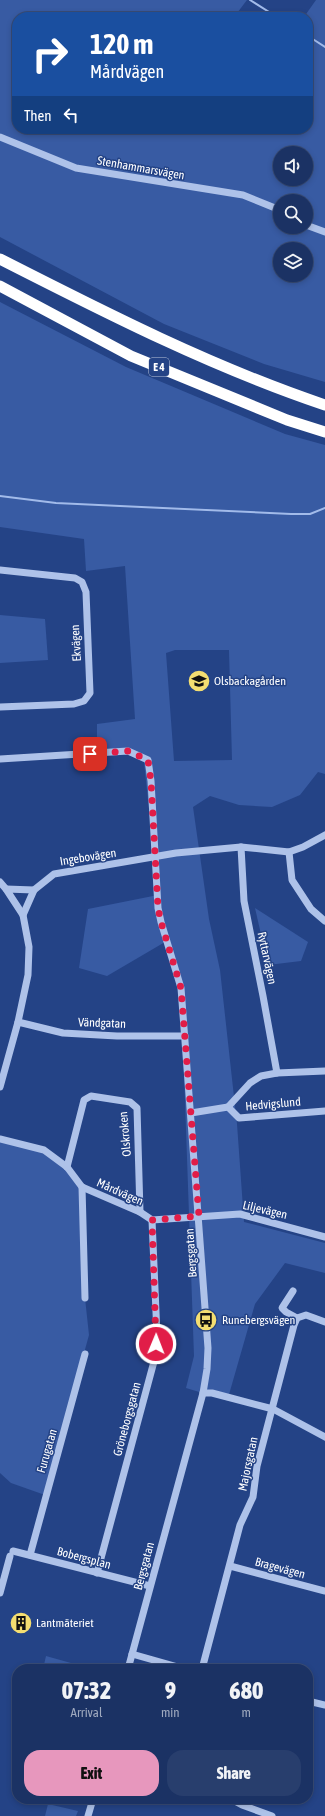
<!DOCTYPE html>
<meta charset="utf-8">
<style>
body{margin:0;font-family:"Asap Condensed",sans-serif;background:#283e6d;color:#f1f3f6;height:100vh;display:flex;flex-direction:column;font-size:15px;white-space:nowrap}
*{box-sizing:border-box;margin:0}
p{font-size:13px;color:#a0aabf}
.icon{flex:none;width:22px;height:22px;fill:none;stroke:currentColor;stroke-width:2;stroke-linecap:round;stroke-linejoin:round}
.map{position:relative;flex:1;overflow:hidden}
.sheet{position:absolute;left:12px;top:1664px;width:301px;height:140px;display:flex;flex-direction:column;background:#1b3264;border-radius:16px;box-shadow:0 2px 6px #0003,0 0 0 1px #394d78}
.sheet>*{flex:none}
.banner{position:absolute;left:12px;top:12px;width:301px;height:122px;border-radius:16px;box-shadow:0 2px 6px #0003,0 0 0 1px #394d78;background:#1a4fa0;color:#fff;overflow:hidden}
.tools{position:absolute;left:273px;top:146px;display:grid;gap:8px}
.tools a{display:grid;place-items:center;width:40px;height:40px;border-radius:50%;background:#1b3264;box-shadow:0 2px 6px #0003,0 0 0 1px #394d78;font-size:20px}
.pin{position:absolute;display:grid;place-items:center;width:34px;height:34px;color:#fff;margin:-17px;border-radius:8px;box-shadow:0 2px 6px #0006}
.me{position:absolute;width:44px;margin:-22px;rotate:1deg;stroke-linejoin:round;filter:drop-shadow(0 0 3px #0008)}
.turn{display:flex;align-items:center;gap:14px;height:84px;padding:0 12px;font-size:18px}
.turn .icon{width:52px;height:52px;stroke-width:2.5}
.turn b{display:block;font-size:28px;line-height:34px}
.then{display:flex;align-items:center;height:38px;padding:0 12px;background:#0003;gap:8px;font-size:15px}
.eta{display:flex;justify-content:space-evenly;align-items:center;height:68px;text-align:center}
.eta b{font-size:24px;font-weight:800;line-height:28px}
.primary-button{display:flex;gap:8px;margin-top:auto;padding:8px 12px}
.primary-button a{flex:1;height:46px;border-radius:16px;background:#e797bd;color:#111;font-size:16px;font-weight:800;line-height:46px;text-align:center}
.primary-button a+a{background:#283e6d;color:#f1f3f6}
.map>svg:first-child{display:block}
</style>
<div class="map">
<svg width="325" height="1816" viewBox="0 0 325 1816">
<rect width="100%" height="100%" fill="#244386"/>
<g fill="#385ba3" fill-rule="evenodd">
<path d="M0,0H247L234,17H17V129H308V68L314,63L308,34V17H304L316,0H325V382L264,364L164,324L0,237ZM280,153H306V179H280ZM280,201H306V227H280ZM280,249H306V275H280Z"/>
<path d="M0,302L126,367L285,434L325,445V774L318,772L300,795L272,807L239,805L210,796L193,807L209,919L220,970L237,1124L244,1222L325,1243V1273L285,1263L255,1304L228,1398L229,1401L186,1388L194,1356L181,988L165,942L107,976L79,968L88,909L158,895L144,762L128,754L97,756V724L135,719L125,566L86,571L84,539L0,527ZM175,650H229L232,760L174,761L166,653Z"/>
<polygon points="0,615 45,619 48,660 0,663"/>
<polygon points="255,908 308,942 301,961 268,965"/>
<polygon points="0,1139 44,1150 56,1158 82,1187 85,1298 89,1335 45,1495 11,1483 0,1473"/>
<polygon points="46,1656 71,1663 69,1668 64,1667 64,1669 43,1669"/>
<polygon points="48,1804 78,1811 76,1816 45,1816"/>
</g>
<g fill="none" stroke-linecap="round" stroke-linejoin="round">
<g stroke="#a2bbea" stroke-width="2">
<polyline points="250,0 277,17"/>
<polyline points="308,36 325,47"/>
<polyline points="0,496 56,503 291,514 310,514 325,508"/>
</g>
<g stroke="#aec2e9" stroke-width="7">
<polyline points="0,137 76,168 243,195 280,210"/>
<polyline points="306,225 325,232"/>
<polyline points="0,570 75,578 82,582 86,592 90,693 84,701 74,704 0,707"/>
<polyline points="0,759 128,751 148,760 151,781 158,908 161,922 181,988 208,1348 207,1369 203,1393 128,1669"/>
<polyline points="241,847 244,901 263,996 277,1073"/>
<polyline points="289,852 292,880 311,909 325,921"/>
<polyline points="0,882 6,889"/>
<polyline points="23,915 6,889 34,890"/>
<polyline points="18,1022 63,1033 117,1036 185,1036"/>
<polyline points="0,1087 18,1022 28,975 29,947 23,915 34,890 54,874 176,853 241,847 289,852 303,847 325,835"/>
<polyline points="228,1107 239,1118 325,1111"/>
<polyline points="191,1113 228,1107 250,1083 261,1076 277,1073 325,1071"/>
<polyline points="0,1139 44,1150 67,1167 82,1187 140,1212 152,1220 240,1214 325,1237"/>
<polyline points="67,1167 84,1100 91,1096 130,1102 137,1108 140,1212"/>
<polyline points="82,1187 85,1298"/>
<polyline points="293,1291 282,1308 286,1312 297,1318"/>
<polyline points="203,1393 212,1393 273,1409 325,1437"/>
<polyline points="13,1551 150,1586"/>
<polyline points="30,1555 85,1354"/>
<polyline points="230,1566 325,1591"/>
<polyline points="97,1573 156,1354 157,1335 152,1220"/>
<polyline points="0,1593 10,1556"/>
<polyline points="132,1654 185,1669"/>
<polyline points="202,1669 240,1525 253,1497 257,1466 294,1325 297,1318 306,1315 325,1322"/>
<polyline points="308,1701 325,1705"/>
<polyline points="231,1799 242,1805 272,1816"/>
<polyline points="88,1816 93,1799"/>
</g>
<g stroke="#fff" stroke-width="11">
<path d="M0,259C106,313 212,367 325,405"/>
<polyline points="0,286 131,356 287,420 325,432"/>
</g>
</g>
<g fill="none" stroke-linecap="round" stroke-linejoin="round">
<polyline stroke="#e11d48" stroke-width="7" stroke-dasharray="0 12.6" points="90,754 128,751 148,760 151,781 158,908 161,922 181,988 199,1216 152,1220 156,1344"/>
</g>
<defs>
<g id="school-disc" transform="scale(1.15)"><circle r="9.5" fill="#f4de71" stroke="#244386"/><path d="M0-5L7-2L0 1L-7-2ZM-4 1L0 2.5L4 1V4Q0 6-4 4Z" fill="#111"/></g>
<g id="bus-disc" transform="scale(1.15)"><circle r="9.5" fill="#f4de71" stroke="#244386"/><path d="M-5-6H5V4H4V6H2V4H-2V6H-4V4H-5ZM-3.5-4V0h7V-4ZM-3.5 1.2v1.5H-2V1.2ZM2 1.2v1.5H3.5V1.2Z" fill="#111"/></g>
<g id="building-disc" transform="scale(1.15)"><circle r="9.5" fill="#f4de71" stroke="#244386"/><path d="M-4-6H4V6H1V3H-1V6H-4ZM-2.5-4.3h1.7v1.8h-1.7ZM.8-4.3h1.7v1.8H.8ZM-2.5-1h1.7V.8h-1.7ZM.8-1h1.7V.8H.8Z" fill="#111"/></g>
</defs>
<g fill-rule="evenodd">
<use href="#school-disc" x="199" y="681"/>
<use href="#bus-disc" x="206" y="1320"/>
<use href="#building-disc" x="21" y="1623"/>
</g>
<g text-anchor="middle" stroke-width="3" stroke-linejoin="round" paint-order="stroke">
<rect fill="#244386" stroke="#bdc7db" stroke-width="1" x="149" y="358" width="20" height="18" rx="3"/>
<g font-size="11" font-weight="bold" fill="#fff">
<text x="159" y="371">E 4</text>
</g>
<g font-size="12" fill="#fff" stroke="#244386">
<text transform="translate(141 168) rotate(10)" y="4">Stenhammarsvägen</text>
<text transform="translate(76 643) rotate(-93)" y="4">Ekvägen</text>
<text transform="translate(88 857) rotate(-9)" y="4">Ingebovägen</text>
<text transform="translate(267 958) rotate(78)" y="4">Ryttarvägen</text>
<text transform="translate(102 1023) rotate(2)" y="4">Vändgatan</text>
<text transform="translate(273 1104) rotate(-5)" y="4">Hedvigslund</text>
<text transform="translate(125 1134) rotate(-95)" y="4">Olskroken</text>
<text transform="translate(120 1192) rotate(24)" y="4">Mårdvägen</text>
<text transform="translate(265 1210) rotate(13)" y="4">Liljevägen</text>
<text transform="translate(191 1253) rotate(-94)" y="4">Bergsgatan</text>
<text transform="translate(127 1419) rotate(-75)" y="4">Gröneborgsgatan</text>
<text transform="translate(47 1451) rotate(-74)" y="4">Furugatan</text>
<text transform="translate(248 1464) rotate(-78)" y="4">Majorsgatan</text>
<text transform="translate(84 1558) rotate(15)" y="4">Bobergsplan</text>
<text transform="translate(144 1566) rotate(-75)" y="4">Bergsgatan</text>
<text transform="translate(280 1568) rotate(15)" y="4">Bragevägen</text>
</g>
<g font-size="12" fill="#fff" stroke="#244386" text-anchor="start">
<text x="214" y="685">Olsbackagården</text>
<text x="222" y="1324">Runebergsvägen</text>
<text x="36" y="1627">Lantmäteriet</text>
</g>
</g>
</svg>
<div class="tools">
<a><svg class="icon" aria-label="sound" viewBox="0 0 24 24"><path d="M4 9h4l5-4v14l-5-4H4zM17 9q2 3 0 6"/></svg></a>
<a><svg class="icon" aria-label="search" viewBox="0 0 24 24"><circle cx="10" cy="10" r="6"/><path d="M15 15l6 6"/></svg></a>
<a><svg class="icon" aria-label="layers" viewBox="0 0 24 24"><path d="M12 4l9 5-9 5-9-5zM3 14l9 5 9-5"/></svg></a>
</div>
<div class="pin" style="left:90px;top:754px;background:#d93025"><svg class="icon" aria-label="arrive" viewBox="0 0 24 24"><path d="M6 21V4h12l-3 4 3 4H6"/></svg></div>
<svg class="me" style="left:156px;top:1344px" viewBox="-20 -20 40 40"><circle r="17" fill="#e11d48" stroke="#fff" stroke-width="3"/><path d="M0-11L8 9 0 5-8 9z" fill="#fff"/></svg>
<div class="banner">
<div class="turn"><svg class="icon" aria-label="right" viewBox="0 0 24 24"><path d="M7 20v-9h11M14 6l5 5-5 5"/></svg><div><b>120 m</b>Mårdvägen</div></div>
<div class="then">Then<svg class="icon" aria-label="left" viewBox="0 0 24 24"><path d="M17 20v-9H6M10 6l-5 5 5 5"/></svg></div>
</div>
<section class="sheet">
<div class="eta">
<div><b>07:32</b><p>Arrival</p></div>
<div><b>9</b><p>min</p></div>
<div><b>680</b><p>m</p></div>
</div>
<div class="primary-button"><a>Exit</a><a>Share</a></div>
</section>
</div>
